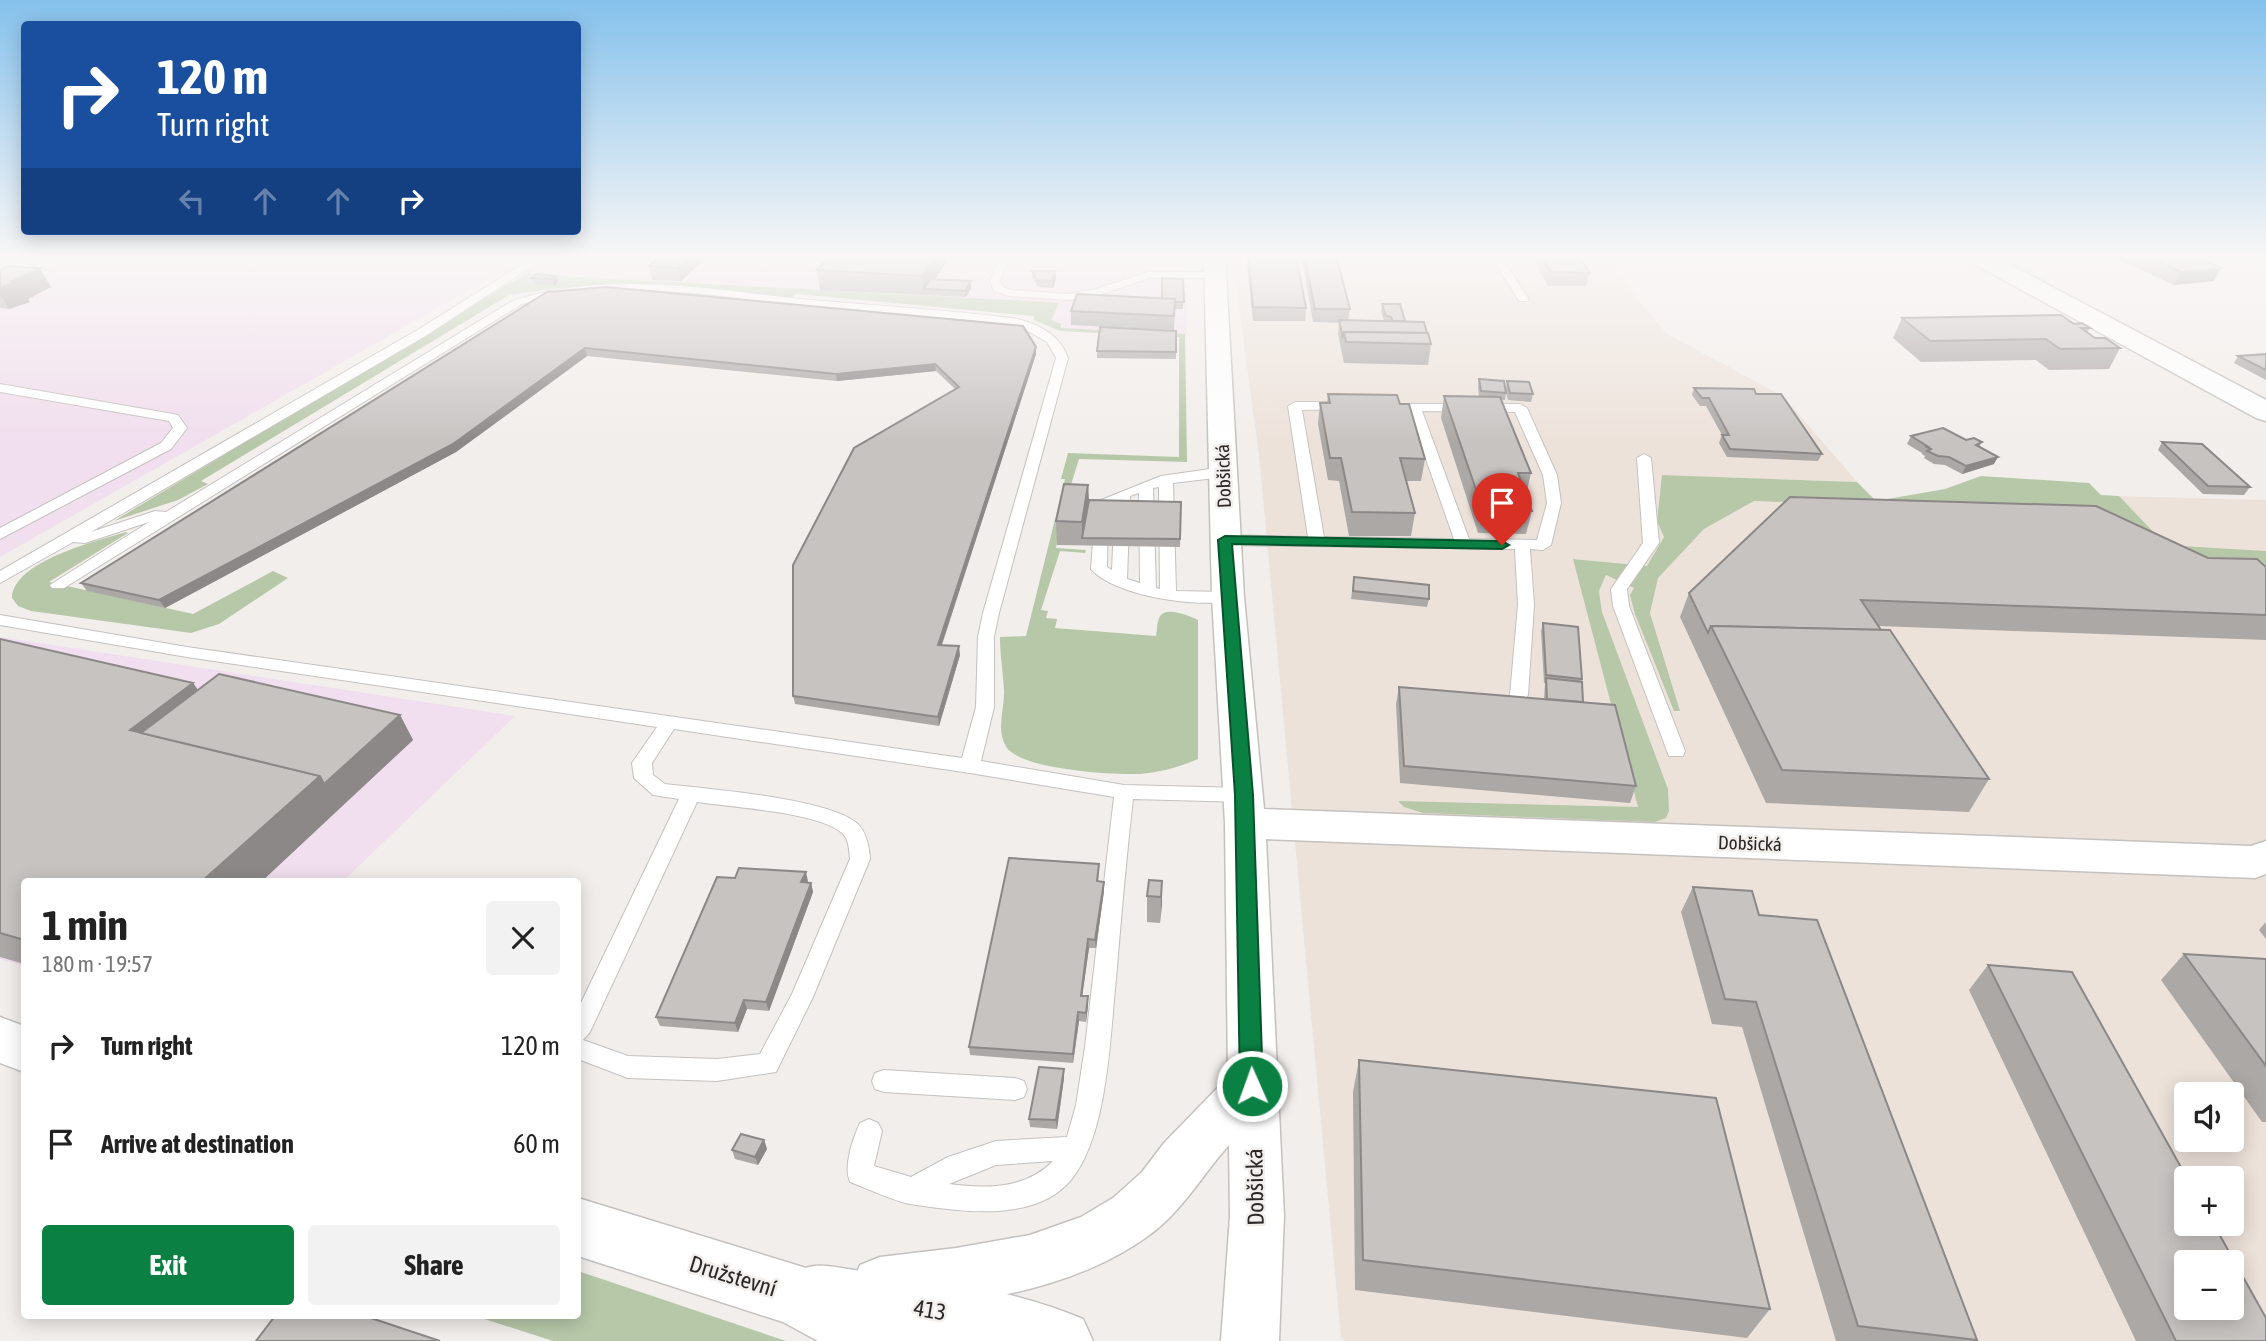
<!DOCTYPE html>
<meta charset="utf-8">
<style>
body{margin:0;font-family:"Asap Condensed",sans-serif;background:#f2f2f2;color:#222;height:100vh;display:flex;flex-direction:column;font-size:26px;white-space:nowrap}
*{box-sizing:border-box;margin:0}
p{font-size:23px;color:#767676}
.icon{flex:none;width:38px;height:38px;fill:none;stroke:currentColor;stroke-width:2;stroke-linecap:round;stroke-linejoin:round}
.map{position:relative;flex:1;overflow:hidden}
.sheet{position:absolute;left:21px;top:878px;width:560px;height:441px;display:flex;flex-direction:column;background:#fff;border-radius:7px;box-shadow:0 4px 18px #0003}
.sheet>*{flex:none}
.hud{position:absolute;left:21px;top:21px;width:560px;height:214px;border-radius:7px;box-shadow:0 4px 18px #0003;background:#1a4fa0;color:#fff;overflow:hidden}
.controls{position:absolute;left:2174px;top:1082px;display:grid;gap:14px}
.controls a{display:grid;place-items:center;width:70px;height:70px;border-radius:7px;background:#fff;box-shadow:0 4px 18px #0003;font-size:35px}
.pin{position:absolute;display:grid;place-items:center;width:60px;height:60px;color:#fff;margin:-72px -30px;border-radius:50% 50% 50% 0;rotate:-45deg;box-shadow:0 0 7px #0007}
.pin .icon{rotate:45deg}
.me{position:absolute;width:77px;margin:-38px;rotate:358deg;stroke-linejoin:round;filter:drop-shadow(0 0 5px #0008)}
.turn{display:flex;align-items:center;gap:24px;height:147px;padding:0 21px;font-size:32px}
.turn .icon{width:91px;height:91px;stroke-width:2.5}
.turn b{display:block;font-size:49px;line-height:60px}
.lanes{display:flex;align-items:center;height:66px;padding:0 21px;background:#0003;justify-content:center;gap:35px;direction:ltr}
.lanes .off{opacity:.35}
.round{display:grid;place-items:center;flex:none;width:74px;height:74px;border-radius:7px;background:#f2f2f2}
.overview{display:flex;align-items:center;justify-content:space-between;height:119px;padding:0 21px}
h1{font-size:42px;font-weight:700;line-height:52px}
.button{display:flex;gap:14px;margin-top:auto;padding:14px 21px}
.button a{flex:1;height:80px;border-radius:7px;background:#0b8043;color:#fff;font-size:28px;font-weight:700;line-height:80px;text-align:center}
.button a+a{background:#f2f2f2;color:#222}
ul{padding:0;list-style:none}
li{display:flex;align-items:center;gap:21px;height:98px;padding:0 21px}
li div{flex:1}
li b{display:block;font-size:26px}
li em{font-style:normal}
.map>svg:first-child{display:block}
</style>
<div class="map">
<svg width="2266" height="1341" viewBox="0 0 2266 1341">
<rect width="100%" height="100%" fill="#f2eeeb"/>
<g fill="#ede2da" fill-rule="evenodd">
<path d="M1232,255H1601L1666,333L1784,397L1857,482L1663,475L1664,537L1647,566L1574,559L1639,807L1655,822L1668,789L1602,612L1599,591L1606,575L1634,588L1677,713L1679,712L1650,613L1658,577L1704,529L1754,501L2062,511L2266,579V1341H1346L1341,1338L1259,455ZM2186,1094H2231V1139H2186ZM2186,1178H2231V1223H2186ZM2186,1262H2231V1307H2186Z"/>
<polygon points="2119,496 2266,500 2266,551 2166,545"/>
</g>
<g fill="#f1deee">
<polygon points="0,255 1185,255 1187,337 1185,334 1060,328 1051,321 1043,302 525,274 496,275 0,557"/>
<polygon points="0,637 515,716 342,882 24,882 24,966 0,959"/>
</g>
<g fill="#b7c8a9">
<path d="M525,274L1044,302L1059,303L1051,320L1061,324V328L1185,334L1187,462L1079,459L1064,507L1056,548L1086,550L1085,553L1060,551L1041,610L1048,611L1046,618L1057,619L1055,628L1156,636C1157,631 1157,623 1159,618C1165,605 1189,616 1198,620V759C1180,767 1161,772 1141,774C1114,775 1024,770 1007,748C995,730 1005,709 1004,690C1003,672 1000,655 1000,637L1026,636L1065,479H1061L1068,453L1179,457V337L1060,331L1034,320V316L796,294L792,298L691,288L602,285L559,288L509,295L201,481L208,484L178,500L114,521Z"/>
<path d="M1662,475L1857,482L1876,501L1945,489L1981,476L2089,483L2101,495L2119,496L2166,545L2266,551V579C2235,562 2201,561 2168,550C2134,538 2103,519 2067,512L1754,501L1704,529L1658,578L1650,613L1680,711H1674L1635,614L1630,595L1634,588L1606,575L1599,591L1602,612L1668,789L1669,811L1666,818L1655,822L1423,813L1404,807L1398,801L1638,807L1573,559L1647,566L1664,537L1657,521Z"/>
<path d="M126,532L128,533L49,582L193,614L273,571L288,578L219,624L191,633L31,611L18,606L12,598C13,561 97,541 126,532Z"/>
<polygon points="578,1271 786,1341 553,1341 475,1316 578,1316"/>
</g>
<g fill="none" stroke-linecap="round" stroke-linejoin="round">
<g stroke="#c4c1be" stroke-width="2">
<g id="lane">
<path d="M537,255H549L427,335L91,532L155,511L166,512L512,301C610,269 712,290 812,300C881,306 949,310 1018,319C1040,325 1060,335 1068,358L999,613L994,637V707L981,761L1124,785L1244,788L1251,790L1254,795L1251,800L1244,802L1133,799C1126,859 1121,919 1116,979C1110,1036 1108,1135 1071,1180C1034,1224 958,1211 910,1204C894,1201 866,1188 850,1182C843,1166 853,1138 860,1123L869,1119L878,1123L882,1131L874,1166L911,1177L948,1157L996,1141L1067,1137L1076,1105L1085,1047L1114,797L970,773L674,729L652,763L653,775L665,784C708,789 822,798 854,821C866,829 869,845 870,859L813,997L776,1072L717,1081L628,1078L578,1059V1009L679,799L653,795L634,778L632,763L657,727L187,657L0,625V615L187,647L962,758L976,707L978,637L983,613L1056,358L1047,342L1017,325C948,317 879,313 810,306C714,297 613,275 520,305L64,588H52L50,585L149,522L85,543L73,542L0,583V571L419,329ZM697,802C729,807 820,812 842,833C849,839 849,850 850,859L792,994L760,1054L717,1059L628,1056L583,1040L590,1032ZM1053,1161C1026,1189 986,1189 949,1184L996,1165Z"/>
<polygon points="1000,255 1010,255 1000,281 1003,287 1011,290 1068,294 1096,289 1148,272 1216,272 1221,275 1216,278 1149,278 1102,294 1068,300 1009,296 994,291 990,281"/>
<polygon points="1487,255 1500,255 1529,299 1527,301 1519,301 1492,258"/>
<path d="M1845,255H1887C1878,261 1854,261 1845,255Z"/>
<polygon points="0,256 48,271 49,273 44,276 0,262"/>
<polygon points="0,384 173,414 178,415 187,428 171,449 0,539 0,528 161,443 173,428 169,421 0,392"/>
<path d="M1342,402L1347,403V409L1302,410L1324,537L1454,539L1409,411L1382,410V404H1520L1527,408L1557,475L1561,503L1551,545L1543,550L1530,549L1534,605L1528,695L1525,699L1519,701L1510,695L1518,605L1515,549L1225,545L1217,540L1225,535L1308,537L1288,406L1295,402ZM1422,411L1515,412L1543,475L1547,503L1537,540L1469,539Z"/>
<polygon points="1644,454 1651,458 1659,543 1627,589 1629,606 1685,751 1683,756 1669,756 1667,751 1613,606 1611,589 1643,543 1637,458"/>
<path d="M1210,469H1223L1230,473L1223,477L1173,483L1176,591L1228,592L1234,594L1236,597L1234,600C1200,609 1114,596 1091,569L1096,502L1161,476ZM1159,487L1160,589L1156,588L1153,488ZM1139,493L1140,583L1127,579L1130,496ZM1115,504L1112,570L1107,567L1108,507Z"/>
<polygon points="884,1070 1015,1078 1024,1081 1027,1089 1024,1097 1015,1100 884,1092 875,1089 872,1081 875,1073"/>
</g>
</g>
<g stroke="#c4c1be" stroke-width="3">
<path id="street" d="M1204,255H1225L1244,597L1264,809L2251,846L2266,841V874L2255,878L1266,839L1284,1216L1279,1341H1221L1230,1216L1229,1145C1202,1175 1182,1212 1148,1236C1087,1280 1012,1296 938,1306C921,1308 897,1315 880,1313C874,1312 866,1307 860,1305L852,1285L860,1265L880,1257L956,1248L1030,1235L1081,1217L1113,1198L1142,1172L1164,1143L1228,1077L1225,823L1212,597Z"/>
</g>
<g stroke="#c4c1be" stroke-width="3">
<g id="secondary">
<polygon points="1964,255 1992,255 2266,400 2266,421 2256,418 1967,260"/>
<polygon points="0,1017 24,1026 24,1072 0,1063"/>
<path d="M578,1198L806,1268C819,1263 840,1268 854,1270C931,1278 1012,1289 1083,1319L1093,1341H818L783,1322L578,1256Z"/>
</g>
</g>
<use href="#lane" fill="#fff" fill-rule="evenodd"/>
<use href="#street" fill="#fff" fill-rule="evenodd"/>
<use href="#secondary" fill="#fff" fill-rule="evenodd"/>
</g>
<g fill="#aba8a6">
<polygon points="708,255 681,281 652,280 649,266"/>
<polygon points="830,255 935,279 971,281 971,288 966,297 820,290 817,270"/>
<polygon points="1246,255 1296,255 1306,308 1305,321 1253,321"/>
<polygon points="1302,255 1336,255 1350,309 1348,320 1384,321 1381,311 1382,304 1405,321 1431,344 1428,365 1344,363 1338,334 1339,323 1313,322 1302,261"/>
<polygon points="1531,255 1578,255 1590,273 1586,286 1548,286"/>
<polygon points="2109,255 2192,255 2214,281 2174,285"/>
<polygon points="0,270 51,287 28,299 30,302 9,309 0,308"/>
<polygon points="1032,271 1055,271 1056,278 1053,288 1038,287 1032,277"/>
<polygon points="556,276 558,282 554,286 535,284 532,278"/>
<polygon points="1183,279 1183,309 1175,309 1174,330 1071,325 1071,311 1162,299"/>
<polygon points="547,292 1036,354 942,645 960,655 939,726 795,704 793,696 955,389 936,371 837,381 587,356 456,452 165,608 87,591 81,583"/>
<polygon points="1902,318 2074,324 2090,328 2087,333 2095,338 2120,348 2109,369 2049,370 2036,360 1921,362 1893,338"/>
<polygon points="1176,331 1176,359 1097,358 1097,351"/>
<polygon points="2266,354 2266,380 2234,363 2238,356"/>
<polygon points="1479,379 1506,388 1507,381 1533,394 1531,402 1508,400 1506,393 1505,400 1501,400 1531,473 1526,495 1532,511 1526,534 1478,533 1441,418 1444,396 1479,397 1478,387"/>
<polygon points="1694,388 1756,394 1822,454 1818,461 1727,457 1719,443 1722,435 1706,406 1700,406 1692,395"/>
<polygon points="1328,394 1400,404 1425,459 1421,481 1406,481 1415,513 1411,536 1349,536 1339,481 1328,480 1318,424 1320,403 1327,403"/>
<polygon points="1911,436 1966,440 1982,442 1979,447 1994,464 1962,474 1945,465 1934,464 1924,458 1925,456 1922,454 1922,453 1907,444"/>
<polygon points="2162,442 2250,487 2244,495 2203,494 2158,450"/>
<polygon points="1088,485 1089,500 1181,502 1180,547 1057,545 1056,521"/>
<polygon points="2208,558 2266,567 2266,640 1878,626 1989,779 1969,812 1766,803 1680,617 1689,593"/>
<polygon points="1354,577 1429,599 1427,607 1351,599"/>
<polygon points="1543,623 1582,679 1581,682 1583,702 1636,786 1630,803 1400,783 1396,704 1399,687 1544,699 1545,683 1544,683 1541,631"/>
<polygon points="0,639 193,683 198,690 400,715 413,740 261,882 24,882 24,964 0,957"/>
<polygon points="1099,872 1098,881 1104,891 1096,948 1089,948 1082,996 1088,996 1088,1005 1086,1022 1079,1021 1073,1063 970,1055 969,1047"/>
<polygon points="808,881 807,883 811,883 813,892 769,1011 747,1009 738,1032 660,1026 656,1017"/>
<polygon points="1162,881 1160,923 1147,922 1147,896"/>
<polygon points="1693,887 1759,915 1977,1340 1976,1341 1836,1341 1742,1027 1712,1024 1681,912"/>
<polygon points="2266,922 2266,939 2259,930"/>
<polygon points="2184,954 2266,959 2266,1122 2262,1122 2161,980"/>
<polygon points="1988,965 2266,1341 2136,1341 1969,990"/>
<polygon points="1359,1060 1770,1309 1747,1338 1355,1290 1353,1092"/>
<polygon points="1064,1078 1057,1129 1030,1127 1029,1119"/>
<polygon points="764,1140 767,1149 758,1165 735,1159 732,1150"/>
</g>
<g fill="#8b8887">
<polygon points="691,255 708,255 681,281 678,268"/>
<polygon points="936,255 951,255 929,289 924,289 923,276"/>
<polygon points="40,268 51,287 28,299 30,302 9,309 0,294 0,288"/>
<polygon points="2221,268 2214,281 2174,285 2181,272"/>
<polygon points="1055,271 1056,278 1053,288 1052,281"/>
<polygon points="556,276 558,282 554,286 552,279"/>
<polygon points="971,281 971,288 966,297 965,291"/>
<polygon points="1036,347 1036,354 939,653 938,645"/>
<polygon points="585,348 587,356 456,452 165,608 159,600"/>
<polygon points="935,364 936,371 837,381 836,374"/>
<polygon points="1998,457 1994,464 1962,474 1966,466"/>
<polygon points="1088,485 1089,508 1082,538 1082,522"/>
<polygon points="959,646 960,655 939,726 938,717"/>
<polygon points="193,683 214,715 173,747 130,730"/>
<polygon points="400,715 413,740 339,809 324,784"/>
<polygon points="320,776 339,809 261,882 201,882"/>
<polygon points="806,872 808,881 803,891 801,882"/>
<polygon points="1162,881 1162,906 1160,923 1161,897"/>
<polygon points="1104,882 1104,891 1096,948 1095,940"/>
<polygon points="811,883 813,892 769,1011 766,1002"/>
<polygon points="1088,939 1089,948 1081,1005 1081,996"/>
<polygon points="1088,996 1088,1005 1086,1022 1086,1013"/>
<polygon points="744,1000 747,1009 738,1032 735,1023"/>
<polygon points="1078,1012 1079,1021 1073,1063 1073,1054"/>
<polygon points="1064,1069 1064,1078 1057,1129 1056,1120"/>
<polygon points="764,1140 767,1149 758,1165 755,1157"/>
</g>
<g fill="#c7c3c1" stroke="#8b8887" stroke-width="2" fill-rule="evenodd">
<polygon points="661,255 691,255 678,268 649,266"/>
<polygon points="830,255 936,255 923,276 817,270"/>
<polygon points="1248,255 1296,255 1306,308 1253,307"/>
<polygon points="1304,255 1336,255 1350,309 1315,309"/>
<polygon points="1541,255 1578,255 1590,273 1551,272"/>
<polygon points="2144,255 2192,255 2221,268 2181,272"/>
<polygon points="9,266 40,268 11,282 18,282 0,288 0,270"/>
<polygon points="1032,271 1055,271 1052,281 1037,280"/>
<polygon points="536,274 556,276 552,279 532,278"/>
<polygon points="1162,278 1183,279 1184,302 1175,302 1175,299 1162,299"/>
<polygon points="930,279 971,281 965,291 924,289"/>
<polygon points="606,287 1023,326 1036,347 938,645 959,646 938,717 793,696 793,565 854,448 959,387 935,364 836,374 585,348 453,444 159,600 81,583 547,292"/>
<polygon points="1077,294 1175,299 1174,316 1071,311"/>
<polygon points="1382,304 1400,304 1405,321 1393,321 1391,317 1386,316"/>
<polygon points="2061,315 2074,324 2082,323 2090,328 2081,328 2095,338 2105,338 2120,348 2060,349 2046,339 1930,341 1902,318"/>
<polygon points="1339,320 1424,322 1427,333 1344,332 1343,338"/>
<polygon points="1100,327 1176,331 1176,352 1097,351"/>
<polygon points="1344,332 1428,333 1431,344 1346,342"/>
<polygon points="2266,354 2266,370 2238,356"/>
<polygon points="1479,379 1504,381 1506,393 1481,391"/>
<polygon points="1507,381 1529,382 1533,394 1510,393"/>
<polygon points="1694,388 1754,389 1756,394 1781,394 1822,454 1730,449 1722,435 1729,435 1709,398 1702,398"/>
<polygon points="1328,394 1397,395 1400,404 1409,404 1425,459 1400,458 1415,513 1352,512 1341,458 1330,458 1320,403 1330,403"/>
<polygon points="1444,396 1500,397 1531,473 1518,473 1532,511 1483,510"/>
<polygon points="1943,428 1966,440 1974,438 1982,442 1976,445 1998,457 1966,466 1949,457 1938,456 1927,451 1931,449 1925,446 1927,446 1911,436"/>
<polygon points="2162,442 2202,444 2250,487 2208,486"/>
<polygon points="1064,484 1088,485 1082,522 1056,521"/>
<polygon points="1790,497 2096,506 2208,558 2257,559 2266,567 2266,615 1861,600 1881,630 1711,626 1708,633 1689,593"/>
<polygon points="1089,500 1181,502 1180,539 1082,538"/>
<polygon points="1354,577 1429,585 1429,599 1353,591"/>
<polygon points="1543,623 1578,627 1582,679 1546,675"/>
<polygon points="1711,626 1890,630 1989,779 1782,770"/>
<polygon points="0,639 193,683 130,730 320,776 201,882 24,882 24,940 0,933"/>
<polygon points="219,674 400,715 324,784 320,776 141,733"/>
<polygon points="1546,678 1582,682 1583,702 1547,699"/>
<polygon points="1399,687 1615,705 1636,786 1404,766"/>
<polygon points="1009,858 1099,864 1097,881 1104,882 1095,940 1088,939 1081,996 1088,996 1086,1013 1078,1012 1073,1054 969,1047"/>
<polygon points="739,868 806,872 801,882 811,883 766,1002 744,1000 735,1023 656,1017 717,877 735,878"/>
<polygon points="1149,880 1162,881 1161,897 1147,896"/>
<polygon points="1693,887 1752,891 1759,915 1817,920 1977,1340 1858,1326 1756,1002 1725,999"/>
<polygon points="2184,954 2266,959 2266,1066"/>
<path d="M1988,965L2072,972L2187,1178H2186V1223H2213L2266,1318V1341H2176ZM2186,1262H2231V1307H2186Z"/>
<polygon points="1359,1060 1716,1098 1770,1309 1363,1260"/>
<polygon points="1039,1067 1064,1069 1056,1120 1029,1119"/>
<polygon points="741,1134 764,1140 755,1157 732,1150"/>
<polygon points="275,1316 365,1316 440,1341 256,1341"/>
</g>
<linearGradient id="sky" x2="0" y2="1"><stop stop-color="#85c1ec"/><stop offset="0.58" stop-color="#f9f7f6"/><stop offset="1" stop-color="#f9f7f6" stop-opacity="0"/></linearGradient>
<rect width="2266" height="443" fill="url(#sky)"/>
<polygon fill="#0b8043" stroke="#07532c" stroke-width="2" points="1225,536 1502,541 1509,545 1502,549 1232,544 1253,795 1263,1086 1259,1093 1252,1096 1244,1093 1240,1086 1235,795 1218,540"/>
<g text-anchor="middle" stroke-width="5" stroke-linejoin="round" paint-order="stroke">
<g font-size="19" fill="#2a2827" stroke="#f2eeeb">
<text transform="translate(1223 476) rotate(-92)" y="7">Dobšická</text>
<text transform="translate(1750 843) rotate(2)" y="7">Dobšická</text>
</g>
<g font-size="23" fill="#2a2827" stroke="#f2eeeb">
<text transform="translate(1255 1187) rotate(-91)" y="8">Dobšická</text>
<text transform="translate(733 1276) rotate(17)" y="8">Družstevní</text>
<text transform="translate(930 1310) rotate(10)" y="8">413</text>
</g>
</g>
</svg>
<div class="controls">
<a><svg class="icon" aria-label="sound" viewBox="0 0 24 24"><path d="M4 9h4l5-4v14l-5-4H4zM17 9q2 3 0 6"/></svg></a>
<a>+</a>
<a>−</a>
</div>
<div class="pin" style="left:1502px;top:545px;background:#d93025"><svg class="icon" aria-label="arrive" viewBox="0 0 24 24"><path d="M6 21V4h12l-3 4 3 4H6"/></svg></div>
<svg class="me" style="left:1252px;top:1086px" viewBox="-20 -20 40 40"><circle r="17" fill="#0b8043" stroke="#fff" stroke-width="3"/><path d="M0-11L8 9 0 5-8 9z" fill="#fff"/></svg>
<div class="hud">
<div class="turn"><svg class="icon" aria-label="right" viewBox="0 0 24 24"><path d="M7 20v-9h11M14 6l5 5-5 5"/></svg><div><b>120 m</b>Turn right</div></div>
<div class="lanes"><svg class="icon off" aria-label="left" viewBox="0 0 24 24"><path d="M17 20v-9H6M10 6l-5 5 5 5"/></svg><svg class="icon off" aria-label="ahead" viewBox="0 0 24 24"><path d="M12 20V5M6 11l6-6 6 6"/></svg><svg class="icon off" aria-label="ahead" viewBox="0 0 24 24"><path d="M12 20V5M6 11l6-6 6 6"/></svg><svg class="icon" aria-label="right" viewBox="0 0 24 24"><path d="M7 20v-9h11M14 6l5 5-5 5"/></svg></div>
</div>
<section class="sheet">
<div class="overview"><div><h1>1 min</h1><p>180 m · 19:57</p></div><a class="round"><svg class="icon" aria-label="close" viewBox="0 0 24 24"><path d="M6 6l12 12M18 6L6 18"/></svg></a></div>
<ul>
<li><svg class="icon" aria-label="right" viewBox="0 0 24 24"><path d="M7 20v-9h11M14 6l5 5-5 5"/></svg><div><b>Turn right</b></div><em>120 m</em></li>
<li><svg class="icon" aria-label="arrive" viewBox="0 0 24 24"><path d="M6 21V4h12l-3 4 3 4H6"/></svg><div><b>Arrive at destination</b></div><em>60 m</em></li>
</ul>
<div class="button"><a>Exit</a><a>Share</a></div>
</section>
</div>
